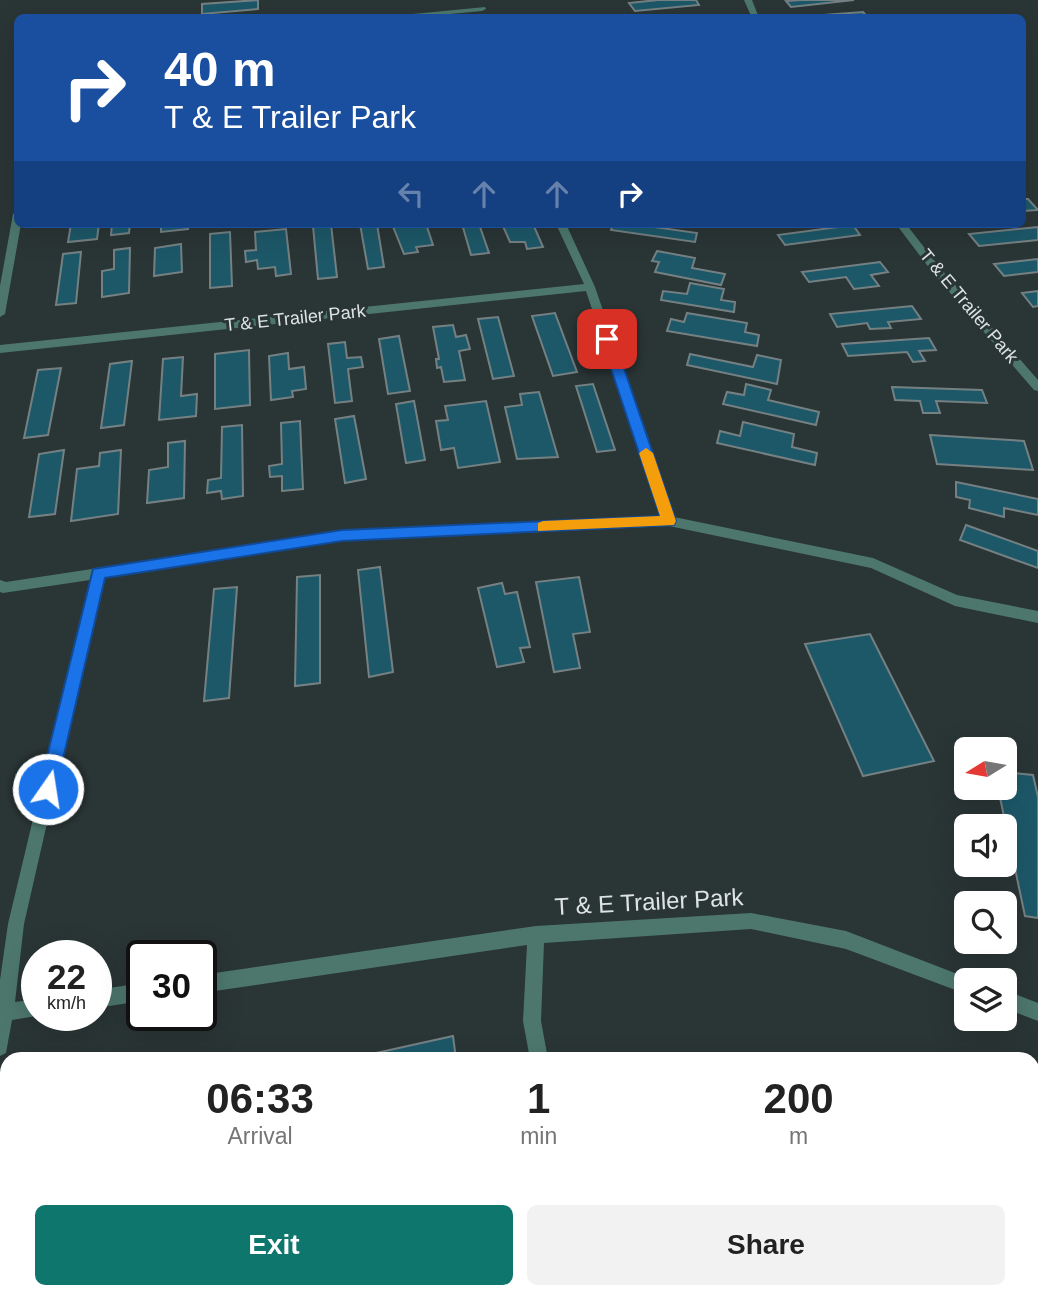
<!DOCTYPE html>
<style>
body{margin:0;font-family:Arial,sans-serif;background:#f2f2f2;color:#222;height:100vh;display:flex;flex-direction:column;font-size:26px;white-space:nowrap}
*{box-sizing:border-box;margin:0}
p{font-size:23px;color:#767676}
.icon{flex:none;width:38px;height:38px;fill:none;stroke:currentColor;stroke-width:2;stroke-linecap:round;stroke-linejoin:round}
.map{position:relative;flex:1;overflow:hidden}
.drawer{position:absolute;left:0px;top:1052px;width:1040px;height:247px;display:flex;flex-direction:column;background:#fff;border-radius:21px 21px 0 0;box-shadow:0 7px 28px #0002}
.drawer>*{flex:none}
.guide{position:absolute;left:14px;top:14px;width:1012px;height:214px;border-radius:10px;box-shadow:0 7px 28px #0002;background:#1a4fa0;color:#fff;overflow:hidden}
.needle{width:46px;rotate:259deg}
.buttons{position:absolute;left:954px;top:737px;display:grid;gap:14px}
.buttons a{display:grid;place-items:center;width:63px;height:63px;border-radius:10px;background:#fff;box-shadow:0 7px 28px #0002;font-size:35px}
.speed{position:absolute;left:21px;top:940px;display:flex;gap:14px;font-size:35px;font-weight:700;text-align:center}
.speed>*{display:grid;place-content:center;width:91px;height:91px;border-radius:50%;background:#fff;box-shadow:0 7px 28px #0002;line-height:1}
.speed small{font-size:18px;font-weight:400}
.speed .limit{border:4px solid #111;border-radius:10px;background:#fff;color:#111}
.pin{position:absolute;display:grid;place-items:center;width:60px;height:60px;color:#fff;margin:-30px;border-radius:14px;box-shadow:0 4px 10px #0006}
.me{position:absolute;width:77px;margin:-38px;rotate:13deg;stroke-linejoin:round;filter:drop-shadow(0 0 5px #0008)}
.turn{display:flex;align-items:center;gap:24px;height:147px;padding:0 35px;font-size:32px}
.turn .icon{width:91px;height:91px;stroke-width:2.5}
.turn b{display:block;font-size:49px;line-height:60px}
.lanes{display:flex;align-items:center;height:66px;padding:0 35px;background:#0003;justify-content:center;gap:35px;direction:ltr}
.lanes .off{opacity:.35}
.eta{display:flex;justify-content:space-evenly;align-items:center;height:119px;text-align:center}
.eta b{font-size:42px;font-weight:600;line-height:49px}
.button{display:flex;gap:14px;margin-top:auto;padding:14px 35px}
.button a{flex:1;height:80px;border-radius:10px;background:#0f766e;color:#fff;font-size:28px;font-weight:600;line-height:80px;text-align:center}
.button a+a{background:#f2f2f2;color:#222}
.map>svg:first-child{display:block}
</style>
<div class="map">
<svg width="1038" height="1298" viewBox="0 0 1038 1298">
<rect width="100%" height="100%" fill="#2a3535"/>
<g fill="#1d5868" stroke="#758083" stroke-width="2">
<polygon points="258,0 258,9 202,14 202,4"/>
<polygon points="658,0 696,0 699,5 635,11 629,3"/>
<polygon points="854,0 791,7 786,1 801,0"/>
<polygon points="863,12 868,18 796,17"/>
<polygon points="1022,199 1028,199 1038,210 1022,211"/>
<polygon points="71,224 99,224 97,239 68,242"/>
<polygon points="112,224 130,224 129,233 111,235"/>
<polygon points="161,224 189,224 188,229 161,232"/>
<polygon points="331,224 337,277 318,279 313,226"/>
<polygon points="360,224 377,224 384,267 368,269"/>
<polygon points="392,224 426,224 433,245 416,247 418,252 404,254"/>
<polygon points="462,224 479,224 489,253 471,255"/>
<polygon points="502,224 533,224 543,247 527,249 525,242 510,242"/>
<polygon points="613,224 633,224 697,233 695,242 611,230"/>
<polygon points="853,225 860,235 785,245 778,235"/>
<polygon points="1038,227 1038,240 979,246 969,234"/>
<polygon points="286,229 291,274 276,276 275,267 258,269 257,260 246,262 245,251 256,250 255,232"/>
<polygon points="230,232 232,286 210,288 210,234"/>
<polygon points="181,244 182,272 154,276 155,248"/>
<polygon points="130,248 129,293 102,297 102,271 114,269 114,250"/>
<polygon points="657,251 695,258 692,268 725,274 721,285 655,272 659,262 652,261"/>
<polygon points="81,252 76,303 56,305 63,254"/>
<polygon points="1038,259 1038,272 1004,276 994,264"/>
<polygon points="880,262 888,272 871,275 879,286 854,289 846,277 809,282 802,272"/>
<polygon points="690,283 724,289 721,300 735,302 734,312 661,300 663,291 687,294"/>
<polygon points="1038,291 1038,306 1033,307 1022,293"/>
<polygon points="912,306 921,319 888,322 891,328 870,329 867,323 837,327 830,314"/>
<polygon points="555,313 577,372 553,376 532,316"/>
<polygon points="687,313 747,323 745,332 759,335 757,346 667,331 671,319 684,322"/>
<polygon points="498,317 514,376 493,379 478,319"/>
<polygon points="453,325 456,337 466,335 470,349 459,351 465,380 444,382 441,367 437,368 436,359 439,359 433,327"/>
<polygon points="399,336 410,391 388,394 379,339"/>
<polygon points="929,338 936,350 919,351 925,361 913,362 907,352 848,356 842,344"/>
<polygon points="345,342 347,358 361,357 363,367 348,369 352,401 335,403 328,344"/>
<polygon points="249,350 250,405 215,409 215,354"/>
<polygon points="288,353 289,369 304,367 306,389 292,391 293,397 271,400 269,356"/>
<polygon points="690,354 753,367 757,355 781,360 777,384 687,365"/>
<polygon points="183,357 181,396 197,394 196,416 159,420 163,359"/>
<polygon points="132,361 124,425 101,428 110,364"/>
<polygon points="61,368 48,435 24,438 38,370"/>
<polygon points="593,384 615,450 597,452 576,386"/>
<polygon points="746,384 771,390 768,400 819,412 816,425 723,404 727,392 744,395"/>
<polygon points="892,387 982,390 987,403 936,401 940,413 923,413 920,401 895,400"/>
<polygon points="539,392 558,457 517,459 505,407 522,405 520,394"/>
<polygon points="414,401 425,460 406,463 396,404"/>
<polygon points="486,401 500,462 458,468 454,448 441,450 436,421 448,420 445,406"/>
<polygon points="354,416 366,479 345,483 335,419"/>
<polygon points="300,421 303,489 282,491 282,476 270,477 269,466 282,464 281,423"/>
<polygon points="743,422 794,434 792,447 817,453 815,465 717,443 720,431 740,436"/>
<polygon points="242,425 243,496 222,499 221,491 207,493 208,480 221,478 222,427"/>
<polygon points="930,435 1024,441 1033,470 937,464"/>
<polygon points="185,441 184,498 147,503 149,470 168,467 168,443"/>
<polygon points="64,450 55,514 29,517 39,454"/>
<polygon points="121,450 118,514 71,521 77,469 99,466 100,453"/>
<polygon points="956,482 1038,499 1038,515 1004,508 1004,517 969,508 970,500 956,497"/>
<polygon points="966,525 1038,551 1038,568 960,540"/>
<polygon points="380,567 393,672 369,677 358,570"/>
<polygon points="320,575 320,683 295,686 297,577"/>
<polygon points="579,577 590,632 573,634 580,668 554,672 536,582"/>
<polygon points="502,583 505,594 517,592 530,647 520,648 524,662 497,667 478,588"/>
<polygon points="237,587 229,698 204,701 214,589"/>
<polygon points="870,634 934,761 863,776 805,644"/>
<polygon points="1004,772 1033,775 1038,797 1038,918 1025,916 998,788 1004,788"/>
<polygon points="453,1036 456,1059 349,1059"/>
<polygon points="329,1292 463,1292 438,1298 329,1298"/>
</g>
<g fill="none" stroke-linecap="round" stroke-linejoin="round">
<g fill="#4d776d" fill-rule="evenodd">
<polygon points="744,0 752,0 759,18 752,18"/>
<polygon points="485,7 486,9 482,11 407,18 372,18"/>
<polygon points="18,211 18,224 21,224 5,314 0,317 0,286 13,214"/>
<polygon points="556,224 566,224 595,287 674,517 873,558 957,595 1038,611 1038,623 955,606 871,568 669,526 343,541 103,578 24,924 15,1002 37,999 37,1015 42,1015 12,1020 6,1053 0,1056 0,980 8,924 90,580 3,593 0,592 0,580 6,582 343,531 661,517 586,291 0,353 0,345 584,284"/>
<polygon points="896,224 906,224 941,269 1038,380 1038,391 1034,390 933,273"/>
<polygon points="751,913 846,931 973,980 966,980 966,994 846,949 751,929 544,943 541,1021 548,1059 530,1059 523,1021 527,945 201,993 201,975 536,926"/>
<polygon points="142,983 142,1001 96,1008 96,990"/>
<polygon points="1004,990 1038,1003 1038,1021 1004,1008"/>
<polygon points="572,1292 592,1292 594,1298 574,1298"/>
</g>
</g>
<polygon fill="#1a73e8" stroke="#114b97" stroke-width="2" points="607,335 614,339 676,521 674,525 342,541 105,578 56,789 54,795 41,795 39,789 93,569 342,530 660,516 601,339"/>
<polygon fill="#f59e0b" points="646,448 653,453 676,521 674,525 538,531 538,523 543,521 660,516 639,453"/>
<g text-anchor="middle" stroke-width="6" stroke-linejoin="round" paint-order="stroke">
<g font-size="18" fill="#dee4e5" stroke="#2a3535">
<text transform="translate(969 306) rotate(50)" y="6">T &amp; E Trailer Park</text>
<text transform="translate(295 318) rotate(-6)" y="6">T &amp; E Trailer Park</text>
</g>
<g font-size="24" fill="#dee4e5" stroke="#2a3535">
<text transform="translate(649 902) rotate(-3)" y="8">T &amp; E Trailer Park</text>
</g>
</g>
</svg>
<div class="buttons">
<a><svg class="needle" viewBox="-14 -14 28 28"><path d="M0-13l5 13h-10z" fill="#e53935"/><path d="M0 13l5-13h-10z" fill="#767676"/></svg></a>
<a><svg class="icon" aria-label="sound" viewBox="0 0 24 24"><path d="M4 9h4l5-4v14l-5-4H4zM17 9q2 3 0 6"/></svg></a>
<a><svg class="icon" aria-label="search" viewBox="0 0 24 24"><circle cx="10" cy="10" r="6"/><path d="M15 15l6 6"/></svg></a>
<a><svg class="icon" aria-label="layers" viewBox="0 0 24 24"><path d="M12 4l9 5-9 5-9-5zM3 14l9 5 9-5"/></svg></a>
</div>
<div class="speed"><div>22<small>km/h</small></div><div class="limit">30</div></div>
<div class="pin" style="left:607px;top:339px;background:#d93025"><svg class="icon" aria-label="arrive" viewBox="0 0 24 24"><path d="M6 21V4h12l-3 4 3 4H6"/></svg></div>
<svg class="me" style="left:48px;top:789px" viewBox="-20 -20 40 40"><circle r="17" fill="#1a73e8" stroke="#fff" stroke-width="3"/><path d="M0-11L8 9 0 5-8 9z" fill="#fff"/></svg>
<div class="guide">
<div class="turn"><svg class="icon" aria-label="right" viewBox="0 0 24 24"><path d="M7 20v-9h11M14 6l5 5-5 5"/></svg><div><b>40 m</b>T &amp; E Trailer Park</div></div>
<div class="lanes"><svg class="icon off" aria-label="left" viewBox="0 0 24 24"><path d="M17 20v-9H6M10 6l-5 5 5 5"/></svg><svg class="icon off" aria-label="ahead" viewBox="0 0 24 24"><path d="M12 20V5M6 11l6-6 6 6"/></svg><svg class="icon off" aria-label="ahead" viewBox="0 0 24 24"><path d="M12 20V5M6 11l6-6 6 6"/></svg><svg class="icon" aria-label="right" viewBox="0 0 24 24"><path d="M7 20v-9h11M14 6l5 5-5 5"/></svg></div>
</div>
<section class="drawer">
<div class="eta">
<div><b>06:33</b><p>Arrival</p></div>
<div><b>1</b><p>min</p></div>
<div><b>200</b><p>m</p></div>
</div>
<div class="button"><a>Exit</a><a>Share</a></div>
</section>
</div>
